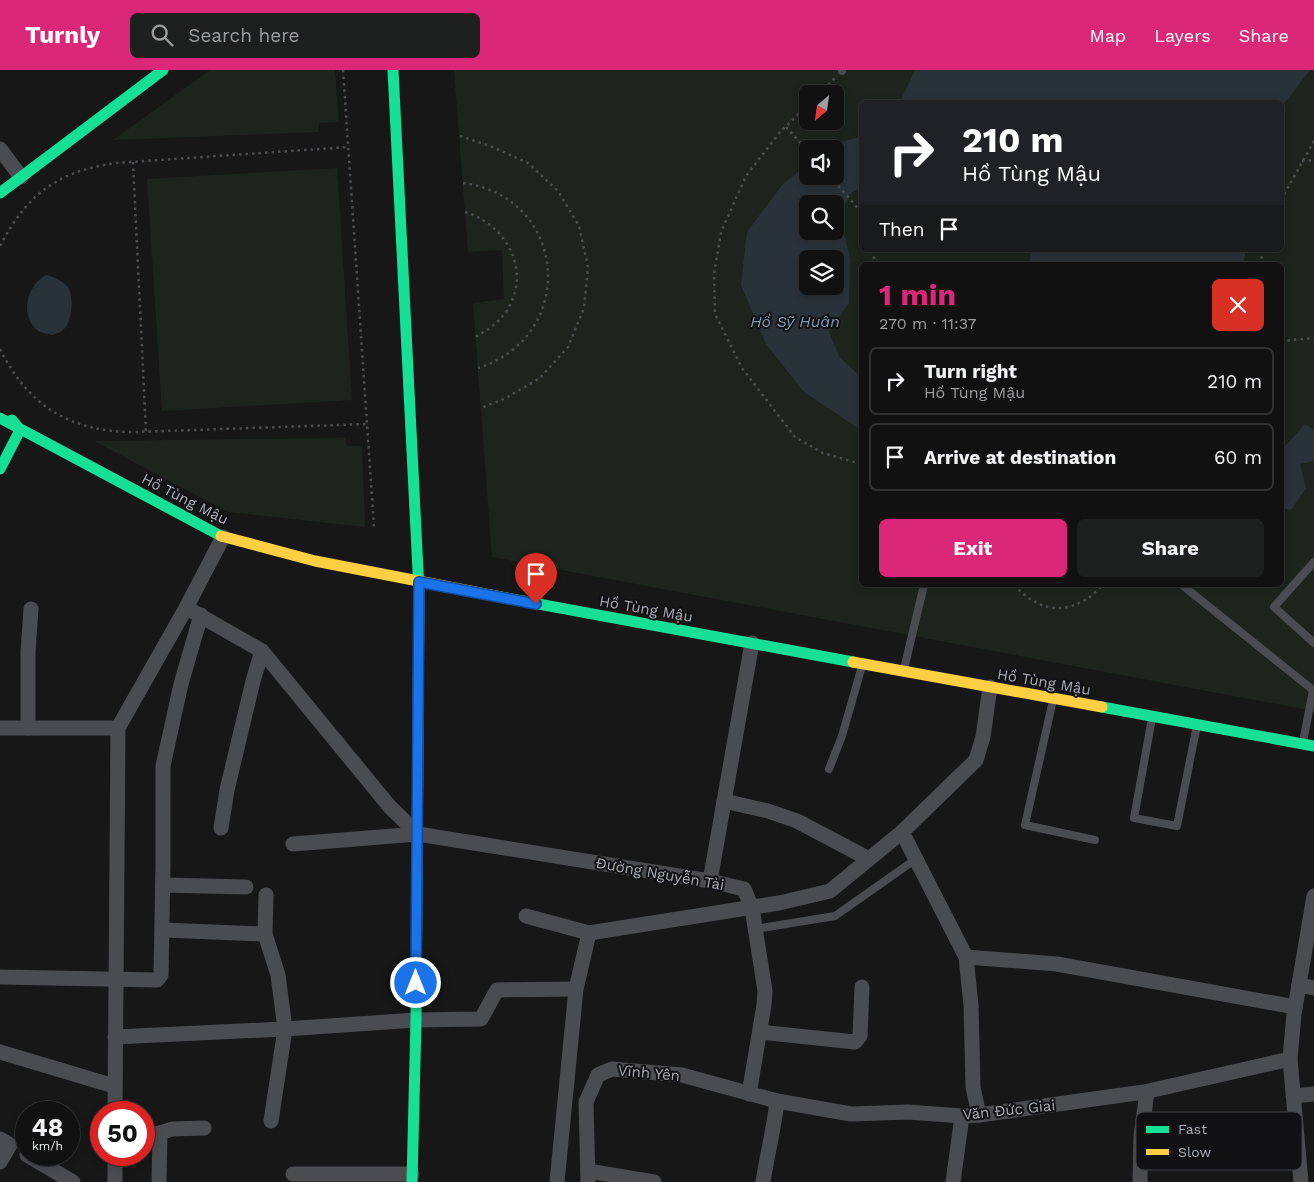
<!DOCTYPE html>
<meta charset="utf-8">
<style>
body{margin:0;font-family:"Work Sans",sans-serif;background:#1e1f1f;color:#f1f3f6;height:100vh;display:flex;flex-direction:column;font-size:19px;white-space:nowrap}
*{box-sizing:border-box;margin:0}
p{font-size:16px;color:#9c9d9f}
.icon{flex:none;width:28px;height:28px;fill:none;stroke:currentColor;stroke-width:2;stroke-linecap:round;stroke-linejoin:round}
.map{position:relative;flex:1;overflow:hidden}
.details{position:absolute;left:859px;top:192px;width:425px;height:325px;display:flex;flex-direction:column;background:#111;border-radius:8px;box-shadow:0 2px 8px #0003,0 0 0 1px #303131}
.details>*{flex:none}
.guide{position:absolute;left:859px;top:30px;width:425px;height:152px;border-radius:8px;box-shadow:0 2px 8px #0003,0 0 0 1px #303131;background:#202124;color:#fff;overflow:hidden}
.needle{width:32px;rotate:209deg}
.controls{position:absolute;left:799px;top:15px;display:grid;gap:10px}
.controls a{display:grid;place-items:center;width:45px;height:45px;border-radius:8px;background:#111;box-shadow:0 2px 8px #0003,0 0 0 1px #303131;font-size:25px}
.speed{position:absolute;left:15px;top:1031px;display:flex;gap:10px;font-size:25px;font-weight:700;text-align:center}
.speed>*{display:grid;place-content:center;width:65px;height:65px;border-radius:50%;background:#111;box-shadow:0 2px 8px #0003,0 0 0 1px #303131;line-height:1}
.speed small{font-size:12px;font-weight:400}
.speed .limit{border:8px solid #d22;background:#fff;color:#111}
.pin{position:absolute;display:grid;place-items:center;width:42px;height:42px;color:#fff;margin:-51px -21px;border-radius:50% 50% 50% 0;rotate:-45deg;box-shadow:0 0 5px #0007}
.pin .icon{rotate:45deg}
.me{position:absolute;width:55px;margin:-28px;rotate:0deg;stroke-linejoin:round;filter:drop-shadow(0 0 4px #0008)}
.turn{display:flex;align-items:center;gap:18px;height:105px;padding:0 20px;font-size:22px}
.turn .icon{width:65px;height:65px;stroke-width:2.5}
.turn b{display:block;font-size:35px;line-height:42px}
.then{display:flex;align-items:center;height:48px;padding:0 20px;background:#0003;gap:10px;font-size:19px}
.round{display:grid;place-items:center;flex:none;width:52px;height:52px;border-radius:8px;background:#1e1f1f}
.summary{display:flex;align-items:center;justify-content:space-between;height:85px;padding:0 20px}
h1{font-size:30px;font-weight:700;line-height:38px;color:#db2777}
.button{display:flex;gap:10px;margin-top:auto;padding:10px 20px}
.button a{flex:1;height:58px;border-radius:8px;background:#db2777;color:#fff;font-size:20px;font-weight:700;line-height:58px;text-align:center}
.button a+a{background:#1e1f1f;color:#f1f3f6}
ul{padding:0;list-style:none}
li{display:flex;align-items:center;gap:15px;height:68px;margin:0 10px 8px;padding:0 10px;border:2px solid #303131;border-radius:8px}
li div{flex:1}
li b{display:block;font-size:19px}
li em{font-style:normal}
header{display:flex;align-items:center;gap:30px;box-sizing:border-box;height:70px;padding:0 25px;background:#db2777;color:#fff}
header strong{font-size:24px}
nav{display:flex;gap:28px;margin-inline-start:auto;font-size:18px}
.search{width:350px;height:45px;background:#1e1f1f;display:flex;align-items:center;gap:12px;box-sizing:border-box;padding:0 18px;border-radius:8px;color:#9c9d9f;font-size:19px}
.map>svg:first-child{display:block}
</style>
<header>
<strong>Turnly</strong>
<div class="search"><svg class="icon" aria-label="search" viewBox="0 0 24 24"><circle cx="10" cy="10" r="6"/><path d="M15 15l6 6"/></svg>Search here</div>
<nav><a>Map</a><a>Layers</a><a>Share</a></nav>
</header>
<div class="map">
<svg width="1314" height="1112" viewBox="0 0 1314 1112">
<rect width="100%" height="100%" fill="#171717"/>
<g fill="#1d241e" fill-rule="evenodd">
<polygon points="210,0 335,0 339,52 319,53 318,62 113,70"/>
<path d="M454,0H1314V641L492,487L473,233L504,229L502,180L468,182ZM808,24H835V51H808ZM861,32H1281V180H861ZM808,79H835V106H808ZM808,134H835V161H808ZM808,189H835V216H808ZM861,195H1281V515H861Z"/>
<polygon points="337,98 352,330 162,341 147,109"/>
<polygon points="345,368 347,376 362,376 365,457 228,442 94,371"/>
</g>
<g fill="#2a3239" fill-rule="evenodd">
<polygon points="915,0 1310,0 1281,38 1281,32 900,32"/>
<path d="M861,66V117L850,124L840,146L850,189L849,233L829,262L840,288L861,307V360L804,322L766,274L741,215L747,162L783,114L807,95L808,106H835V79H829L834,75ZM808,134H835V161H808ZM808,189H835V216H808Z"/>
<polygon points="1030,180 1246,180 1243,195 1030,195"/>
<path d="M46,205C54,207 61,210 67,216C75,226 72,253 63,260C60,263 55,264 52,265C48,264 43,263 40,262C18,248 27,215 46,205Z"/>
<polygon points="1305,354 1314,360 1314,391 1300,394 1306,418 1291,440 1281,438 1281,381"/>
</g>
<g fill="none" stroke-linecap="round" stroke-linejoin="round">
<g stroke="#4d4e52" stroke-width="2.5" stroke-dasharray="2.5 4" stroke-linecap="butt">
<polyline points="343,0 374,457"/>
<polyline points="819,24 835,8"/>
<polyline points="808,35 780,62 746,106 721,162 714,204 715,244 742,298 795,367 823,383 861,394"/>
<polyline points="786,57 808,81"/>
<polyline points="460,66 490,76 528,93 558,121 579,156 588,197 584,238 568,277 540,308 504,329 481,338"/>
<polyline points="1302,91 1314,90"/>
<polyline points="133,92 146,362"/>
<polyline points="830,106 861,142"/>
<path d="M463,113C568,127 579,266 478,298"/>
<polyline points="1281,130 1314,71"/>
<path d="M465,142C508,155 533,204 505,243C497,254 486,261 475,267"/>
<path d="M0,176C27,124 58,101 116,93L348,77"/>
<polyline points="873,180 875,195"/>
<polyline points="1260,195 1263,180"/>
<polyline points="1281,271 1314,268"/>
<path d="M0,279C29,337 71,362 135,362L367,354"/>
<path d="M1014,515C1035,537 1057,546 1085,530C1091,527 1097,520 1103,515"/>
</g>
<g stroke="#4b4c50" stroke-width="8">
<polyline points="842,0 842,1"/>
<polyline points="1314,492 1274,537 1314,573"/>
<polyline points="1182,515 1313,620 1303,672"/>
<polyline points="904,599 924,515"/>
<polyline points="1053,630 1025,755 1095,770"/>
<polyline points="1152,648 1134,748 1177,756 1197,655"/>
<polyline points="829,699 842,666 862,596"/>
<polyline points="755,859 835,846 916,789"/>
</g>
<g stroke="#4b4c50" stroke-width="15">
<polyline points="0,79 21,107"/>
<polyline points="192,541 262,581 390,737 418,764"/>
<polyline points="0,658 118,658"/>
<polyline points="28,658 28,582 31,539"/>
<polyline points="724,731 768,741 797,751 869,789"/>
<polyline points="221,758 227,720 253,611 262,581"/>
<polyline points="902,762 966,887 971,935 973,1017 979,1045"/>
<polyline points="293,774 418,764 710,811 744,819 752,838 765,921 764,935 749,1024"/>
<polyline points="710,811 752,573"/>
<polyline points="163,815 246,817"/>
<polyline points="266,825 265,864 278,905 285,959 271,1051"/>
<polyline points="526,846 589,863"/>
<polyline points="163,860 265,864"/>
<polyline points="966,887 1057,894 1295,937"/>
<polyline points="0,907 157,910 161,905 163,794 163,696 181,614 201,545"/>
<polyline points="1299,915 1314,918"/>
<polyline points="760,962 855,972 860,966 862,917"/>
<polyline points="115,967 285,959 416,950 481,949 497,920 576,919"/>
<polyline points="0,982 114,1016"/>
<polyline points="1293,1026 1314,1024"/>
<polyline points="115,1042 118,658 186,538 223,467"/>
<polyline points="160,1063 172,1059 204,1058"/>
<polyline points="144,1065 160,1063 159,1112"/>
<polyline points="0,1069 10,1075 0,1092"/>
<polyline points="27,1085 73,1112"/>
<polyline points="588,1101 654,1112"/>
<polyline points="293,1104 412,1104"/>
<polyline points="115,1112 115,1085"/>
<polyline points="557,1112 576,919 589,863 779,833 830,821 902,762 976,690 983,667 990,617"/>
<polyline points="588,1112 586,1032 598,1005 612,999 682,1005 777,1031"/>
<path d="M763,1112C767,1085 774,1059 777,1031L851,1044L908,1042L962,1046L979,1045L1144,1022L1290,989"/>
<polyline points="953,1112 962,1046"/>
<polyline points="1140,1112 1141,1066 1147,1022"/>
<polyline points="1301,1112 1290,989 1294,944 1314,826"/>
</g>
<g stroke="#16e098" stroke-width="11">
<polyline points="393,0 419,521"/>
<polyline points="0,123 163,0"/>
<polyline points="0,348 221,466"/>
<polyline points="0,399 20,360 12,350"/>
<polyline points="501,527 853,592"/>
<polyline points="1102,637 1314,676"/>
<polyline points="412,1112 416,950 417,806"/>
</g>
<g stroke="#ffcf43" stroke-width="11">
<polyline points="221,466 315,491 501,527"/>
<polyline points="853,592 1102,637"/>
<polyline points="417,806 419,521"/>
</g>
</g>
<g fill="none" stroke-linecap="round" stroke-linejoin="round">
<g stroke="#114b97" stroke-width="12">
<polyline id="route" points="416,913 419,512 536,534"/>
</g>
<use href="#route" stroke="#1a73e8" stroke-width="9"/>
</g>
<g text-anchor="middle" stroke-width="4" stroke-linejoin="round" paint-order="stroke">
<g font-size="15" fill="#a8adb8" stroke="#111113">
<text transform="translate(185 429) rotate(27)" y="5">Hồ Tùng Mậu</text>
<text transform="translate(646 539) rotate(10)" y="5">Hồ Tùng Mậu</text>
<text transform="translate(1044 612) rotate(10)" y="5">Hồ Tùng Mậu</text>
<text transform="translate(660 804) rotate(10)" y="5">Đường Nguyễn Tài</text>
<text transform="translate(649 1003) rotate(5)" y="5">Vĩnh Yên</text>
<text transform="translate(1009 1040) rotate(-6)" y="5">Văn Đức Giai</text>
</g>
<g font-size="16" font-style="italic" fill="#7f9bb3" stroke="#111113">
<text x="795" y="257">Hồ Sỹ Huân</text>
</g>
</g>
<rect x="1136" y="1042" width="166" height="58" rx="8" fill="#111113" stroke="#3e4045" stroke-width="1"/>
<rect x="1146" y="1056" width="23" height="7" fill="#16e098"/>
<rect x="1146" y="1079" width="23" height="6" fill="#ffcf43"/>
<g font-size="14" fill="#a8adb8">
<text x="1178" y="1064">Fast</text>
<text x="1178" y="1087">Slow</text>
</g>
</svg>
<div class="controls">
<a><svg class="needle" viewBox="-14 -14 28 28"><path d="M0-13l5 13h-10z" fill="#e53935"/><path d="M0 13l5-13h-10z" fill="#9c9d9f"/></svg></a>
<a><svg class="icon" aria-label="sound" viewBox="0 0 24 24"><path d="M4 9h4l5-4v14l-5-4H4zM17 9q2 3 0 6"/></svg></a>
<a><svg class="icon" aria-label="search" viewBox="0 0 24 24"><circle cx="10" cy="10" r="6"/><path d="M15 15l6 6"/></svg></a>
<a><svg class="icon" aria-label="layers" viewBox="0 0 24 24"><path d="M12 4l9 5-9 5-9-5zM3 14l9 5 9-5"/></svg></a>
</div>
<div class="speed"><div>48<small>km/h</small></div><div class="limit">50</div></div>
<div class="pin" style="left:536px;top:534px;background:#d93025"><svg class="icon" aria-label="arrive" viewBox="0 0 24 24"><path d="M6 21V4h12l-3 4 3 4H6"/></svg></div>
<svg class="me" style="left:416px;top:913px" viewBox="-20 -20 40 40"><circle r="17" fill="#1a73e8" stroke="#fff" stroke-width="3"/><path d="M0-11L8 9 0 5-8 9z" fill="#fff"/></svg>
<div class="guide">
<div class="turn"><svg class="icon" aria-label="right" viewBox="0 0 24 24"><path d="M7 20v-9h11M14 6l5 5-5 5"/></svg><div><b>210 m</b>Hồ Tùng Mậu</div></div>
<div class="then">Then<svg class="icon" aria-label="arrive" viewBox="0 0 24 24"><path d="M6 21V4h12l-3 4 3 4H6"/></svg></div>
</div>
<section class="details">
<div class="summary"><div><h1>1 min</h1><p>270 m · 11:37</p></div><a class="round" style="background:#d93025;color:#fff"><svg class="icon" aria-label="close" viewBox="0 0 24 24"><path d="M6 6l12 12M18 6L6 18"/></svg></a></div>
<ul>
<li><svg class="icon" aria-label="right" viewBox="0 0 24 24"><path d="M7 20v-9h11M14 6l5 5-5 5"/></svg><div><b>Turn right</b><p>Hồ Tùng Mậu</p></div><em>210 m</em></li>
<li><svg class="icon" aria-label="arrive" viewBox="0 0 24 24"><path d="M6 21V4h12l-3 4 3 4H6"/></svg><div><b>Arrive at destination</b></div><em>60 m</em></li>
</ul>
<div class="button"><a>Exit</a><a>Share</a></div>
</section>
</div>
